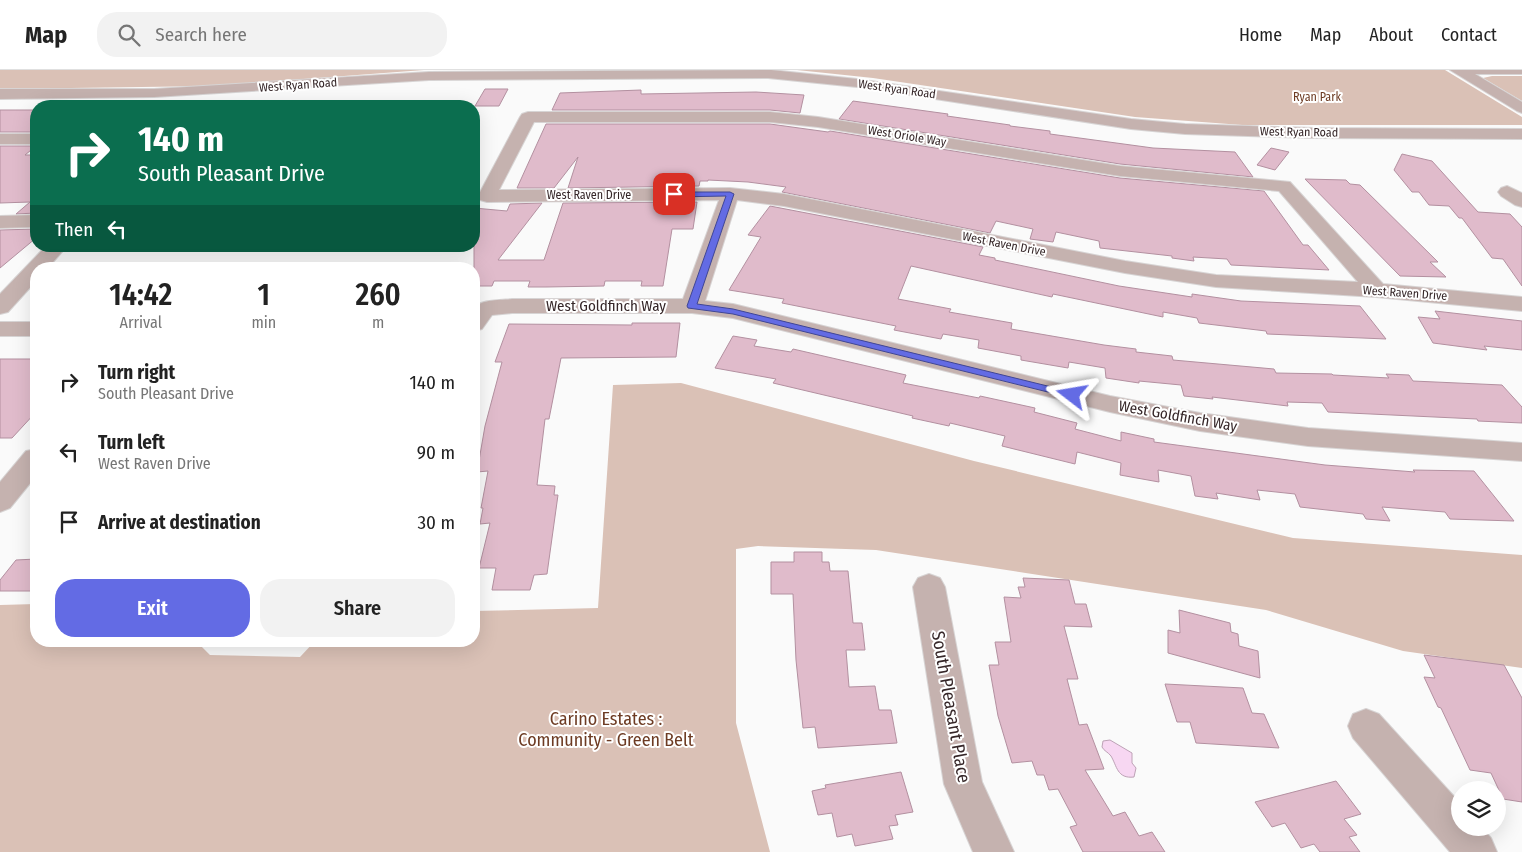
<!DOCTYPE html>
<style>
body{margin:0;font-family:"Fira Sans Condensed",sans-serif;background:#f2f2f2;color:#222;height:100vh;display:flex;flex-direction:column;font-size:19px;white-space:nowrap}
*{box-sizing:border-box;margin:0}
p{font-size:16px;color:#767676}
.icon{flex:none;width:28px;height:28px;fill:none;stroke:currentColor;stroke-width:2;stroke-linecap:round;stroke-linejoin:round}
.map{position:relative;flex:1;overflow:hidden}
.drawer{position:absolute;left:30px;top:192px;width:450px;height:385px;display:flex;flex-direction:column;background:#fff;border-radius:20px;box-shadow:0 5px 20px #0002}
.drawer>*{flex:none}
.guide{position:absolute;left:30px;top:30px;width:450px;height:152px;border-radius:20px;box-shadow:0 5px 20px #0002;background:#0b6e4f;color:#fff;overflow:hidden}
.controls{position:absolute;left:1451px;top:711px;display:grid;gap:10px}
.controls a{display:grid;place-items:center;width:55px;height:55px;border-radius:50%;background:#fff;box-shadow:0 5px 20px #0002;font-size:25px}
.pin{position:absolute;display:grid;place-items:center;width:42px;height:42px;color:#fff;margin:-21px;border-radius:10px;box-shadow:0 2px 8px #0006}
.me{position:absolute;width:55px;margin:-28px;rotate:284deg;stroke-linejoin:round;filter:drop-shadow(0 0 4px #0008)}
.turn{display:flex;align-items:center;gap:18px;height:105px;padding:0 25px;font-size:22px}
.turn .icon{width:65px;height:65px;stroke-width:2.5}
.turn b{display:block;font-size:35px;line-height:42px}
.then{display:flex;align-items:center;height:48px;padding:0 25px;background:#0003;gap:10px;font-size:19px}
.eta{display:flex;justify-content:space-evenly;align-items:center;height:85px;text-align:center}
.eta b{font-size:30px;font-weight:600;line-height:35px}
.action{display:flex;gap:10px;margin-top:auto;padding:10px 25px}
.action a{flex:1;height:58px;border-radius:20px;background:#636be4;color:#fff;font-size:20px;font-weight:600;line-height:58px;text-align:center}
.action a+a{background:#f2f2f2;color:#222}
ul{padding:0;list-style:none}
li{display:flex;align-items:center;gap:15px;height:70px;padding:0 25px}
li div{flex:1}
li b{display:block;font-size:19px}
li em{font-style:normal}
header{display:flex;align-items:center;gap:30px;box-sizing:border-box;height:70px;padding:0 25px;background:#fff;border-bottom:1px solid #e0e0e0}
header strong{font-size:24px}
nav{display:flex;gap:28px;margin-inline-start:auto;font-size:18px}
.search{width:350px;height:45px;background:#f2f2f2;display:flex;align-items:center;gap:12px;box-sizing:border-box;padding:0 18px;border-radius:20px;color:#767676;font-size:19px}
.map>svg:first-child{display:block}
</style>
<header>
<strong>Map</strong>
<div class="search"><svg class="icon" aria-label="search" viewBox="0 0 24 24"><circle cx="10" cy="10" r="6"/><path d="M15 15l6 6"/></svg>Search here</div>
<nav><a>Home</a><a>Map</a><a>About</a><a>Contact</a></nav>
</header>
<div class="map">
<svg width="1522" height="782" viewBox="0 0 1522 782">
<rect width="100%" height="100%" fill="#fafafa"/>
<g fill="#dac1b6">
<polygon points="0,0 424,0 212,16 0,19"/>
<polygon points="797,0 1445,0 1522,47 1522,55 1242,55 1135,47 873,8"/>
<polygon points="1492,6 1522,6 1522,31 1483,8"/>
<polygon points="681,313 974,391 1293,468 1522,485 1522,598 1403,581 1266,540 876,480 758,476 736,479 736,653 770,782 0,782 0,535 36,534 36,571 196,571 210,585 300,587 315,571 474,571 474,541 598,538 613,315"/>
</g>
<path fill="#f7d7f2" stroke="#bda2b6" d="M1110,670L1132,683V693L1136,698L1134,707C1117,709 1117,696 1111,686C1108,682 1104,681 1102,677L1103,671Z"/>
<g fill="#e0bbcb" stroke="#b390a0">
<polygon points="485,19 508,19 499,36 475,36"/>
<polygon points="641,20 641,24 756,22 804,25 800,43 770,40 552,40 560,23"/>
<polygon points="853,31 948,44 947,46 1010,55 1010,56 1050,61 1050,64 1153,78 1235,82 1253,107 1120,94 839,49"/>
<rect x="0" y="40" width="36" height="22"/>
<polygon points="546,54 770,54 828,62 830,61 1120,108 1264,121 1303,175 1308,175 1329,200 1231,195 1227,189 1193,187 1194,191 1172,188 1172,186 1100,178 1099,171 1056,162 1053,172 1030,169 1033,159 996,151 990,163 782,122 786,117 748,112 708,110 708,111 700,111 699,116 568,118 578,87 554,118 517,118"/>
<polygon points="0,76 36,76 25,85 36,85 36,143 16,144 30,132 0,133"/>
<polygon points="1271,78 1289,82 1275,100 1257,95"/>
<polygon points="1402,84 1432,91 1478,142 1510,144 1522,157 1522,216 1503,189 1492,188 1462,148 1459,148 1449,136 1429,135 1419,122 1412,122 1394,100"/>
<polygon points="1305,109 1346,110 1350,114 1360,115 1438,192 1430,192 1446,207 1400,206"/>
<polygon points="697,132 693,159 672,159 663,216 641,216 642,211 605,211 604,216 546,217 528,217 530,211 494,211 492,216 478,216 474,221 474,138 507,141 510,134 542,133 498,190 544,190 563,133"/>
<polygon points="770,136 983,177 979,185 995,188 995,190 1119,216 1192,227 1192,224 1241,231 1360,236 1386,269 1267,264 1266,261 1199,253 1197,248 1163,242 1163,247 1053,224 1052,227 911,196 898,229 951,239 949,242 1012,253 1011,259 1104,275 1136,279 1136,282 1172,286 1173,290 1274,299 1276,303 1332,304 1333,305 1389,308 1386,304 1409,305 1413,311 1502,315 1522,337 1522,353 1478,351 1477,349 1328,342 1322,333 1287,332 1288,336 1212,327 1213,329 1184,326 1181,315 1139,311 1139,313 1106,308 1105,298 1069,292 1068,298 1021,290 1021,286 978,278 979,270 943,264 941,269 894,260 896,256 782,233 784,229 729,220 761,167 748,165"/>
<polygon points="36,159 36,168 0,198 0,160"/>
<polygon points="1435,241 1522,251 1522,280 1484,276 1487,280 1433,273 1418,247 1440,249"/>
<polygon points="632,253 680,253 676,287 561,288 549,349 545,349 537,415 555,416 554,425 558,425 547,504 534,505 530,520 492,520 496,498 479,498 490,453 480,454 483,438 481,438 488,401 477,402 485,356 502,292 495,292 509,254 632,255"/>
<polygon points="733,266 757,270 754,276 791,282 793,279 906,305 903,313 979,328 980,326 1035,338 1034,342 1077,353 1075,359 1121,371 1121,362 1154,369 1154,372 1325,395 1415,402 1413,400 1474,401 1514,451 1450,449 1445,442 1382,437 1390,451 1366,449 1363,444 1300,437 1295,424 1257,420 1260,430 1216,423 1218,429 1195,426 1191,406 1158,400 1159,412 1120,405 1121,393 1077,382 1075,394 1002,376 1005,366 950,353 949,356 912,348 913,346 773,313 776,309 715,298"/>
<polygon points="0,289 36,289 36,342 12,368 0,368"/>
<polygon points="794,482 822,482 822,492 829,492 830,501 848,501 853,553 862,553 865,580 846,580 849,617 875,616 879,640 891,640 897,673 818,678 815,657 803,658 796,590 793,524 771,524 771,492 794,492"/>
<polygon points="36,489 36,521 0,521 0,510 16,490"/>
<polygon points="1023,508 1069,510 1075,534 1086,534 1092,557 1064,556 1078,609 1067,609 1079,655 1087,654 1104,699 1085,700 1113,746 1125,742 1139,766 1152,762 1165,782 1083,782 1070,757 1077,755 1058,719 1049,720 1044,705 1037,705 1032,691 1012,693 998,646 989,595 999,595 995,572 1011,572 1004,527 1021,528 1018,517 1025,517"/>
<polygon points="1179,540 1230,553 1231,562 1238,564 1239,576 1258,581 1260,608 1168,583 1168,560 1180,563"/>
<polygon points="1424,585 1504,595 1522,628 1522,732 1503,729 1491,703 1470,700 1441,638 1438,637 1424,607 1435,608"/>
<polygon points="1165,614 1243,618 1252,643 1264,644 1279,678 1196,673 1190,652 1177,652"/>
<polygon points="901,702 913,742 895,745 898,755 889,756 893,769 855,776 852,764 837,767 832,743 818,745 812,721 826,718 825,715"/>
<polygon points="1336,711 1361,744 1344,749 1357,765 1349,767 1360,782 1320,782 1314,774 1301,778 1285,753 1272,757 1255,732"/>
</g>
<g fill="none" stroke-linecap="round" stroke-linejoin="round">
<g stroke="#d7d4d4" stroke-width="2">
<g id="minor">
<polygon points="771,0 857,9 1131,49 1185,54 1314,58 1522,59 1522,69 1314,68 1185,64 1131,59 857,17 768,8 429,10 154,27 0,29 0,19 154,19 429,2"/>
<polygon points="1450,0 1522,0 1522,4 1475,4 1522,32 1522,43 1517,41"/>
<path d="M528,42H770L818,47L1120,96L1290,112L1383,214L1522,227V241L1376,227L1216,217L1125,203L784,136L737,130L705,231L733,234L1110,326L1200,343L1308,358L1522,373V391L1308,376L1200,361L1110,342L733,248L692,243H512L492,245L482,259L474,261C474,254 472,246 474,240C476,229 503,230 512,229H683L719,130L487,132L480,130L478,126L520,47L522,44ZM534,52H770L818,57L1120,106L1279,121L1358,212L1216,205L1125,191L784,124L730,118L499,120Z"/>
<rect x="0" y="64" width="36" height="10"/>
<polygon points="1507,116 1522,123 1522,137 1515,135 1501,126 1498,122 1501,118"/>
<polygon points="36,145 36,157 0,158 0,146"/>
<polygon points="46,176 67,176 47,199 36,199 36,211 8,242 0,244 0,224"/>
<rect x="0" y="252" width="36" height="14"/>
<polygon points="36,379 36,406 10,438 0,442 0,412 26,381"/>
<polygon points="929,504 940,508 945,517 982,712 1014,782 973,782 944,714 913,517 918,508"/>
<polygon points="1366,639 1379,644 1460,733 1460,758 1482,758 1491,768 1497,782 1450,782 1353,668 1348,656 1353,644"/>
</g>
</g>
<use href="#minor" fill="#c5b2af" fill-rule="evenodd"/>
</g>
<polygon fill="#636be4" stroke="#404694" points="730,122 734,124 697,234 733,239 1072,322 1077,325 1072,328 733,244 688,238 687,236 726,126 674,127 670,124 674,122"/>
<g text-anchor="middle" stroke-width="4" stroke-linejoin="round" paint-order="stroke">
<g font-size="12" fill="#362729" stroke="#fff">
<text transform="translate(298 15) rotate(-4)" y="4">West Ryan Road</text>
<text transform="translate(897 19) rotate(8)" y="4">West Ryan Road</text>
<text transform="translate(1299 62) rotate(1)" y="4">West Ryan Road</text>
<text transform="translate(907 66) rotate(9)" y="4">West Oriole Way</text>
<text x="589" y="129">West Raven Drive</text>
<text transform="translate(1004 174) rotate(11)" y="4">West Raven Drive</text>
<text transform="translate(1405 223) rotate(4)" y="4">West Raven Drive</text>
</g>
<g font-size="12" fill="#6d3b23" stroke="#fff">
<text x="1317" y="31">Ryan Park</text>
</g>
<g font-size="15" fill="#362729" stroke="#fff">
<text x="606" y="241">West Goldfinch Way</text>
<text transform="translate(1178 346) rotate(10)" y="5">West Goldfinch Way</text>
</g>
<g font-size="18" fill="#362729" stroke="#fff">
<text transform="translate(951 637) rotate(80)" y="6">South Pleasant Place</text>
</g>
<g font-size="18" fill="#6d3b23" stroke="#fff">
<text x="606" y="655">Carino Estates :<tspan x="606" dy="21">Community - Green Belt</tspan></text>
</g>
</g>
</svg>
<div class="controls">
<a><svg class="icon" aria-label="layers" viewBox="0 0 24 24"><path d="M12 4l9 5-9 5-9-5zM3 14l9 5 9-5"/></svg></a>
</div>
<div class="pin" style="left:674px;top:124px;background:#d93025"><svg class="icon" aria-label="arrive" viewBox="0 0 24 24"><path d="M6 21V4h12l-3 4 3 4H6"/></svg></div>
<svg class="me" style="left:1072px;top:325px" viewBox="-20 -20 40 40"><path d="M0-17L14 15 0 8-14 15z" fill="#636be4" stroke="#fff" stroke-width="4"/></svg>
<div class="guide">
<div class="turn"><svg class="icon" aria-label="right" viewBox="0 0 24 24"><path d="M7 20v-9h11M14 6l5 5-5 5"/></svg><div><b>140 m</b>South Pleasant Drive</div></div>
<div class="then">Then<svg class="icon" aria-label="left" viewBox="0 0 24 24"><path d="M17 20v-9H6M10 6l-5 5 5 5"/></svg></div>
</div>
<section class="drawer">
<div class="eta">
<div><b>14:42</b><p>Arrival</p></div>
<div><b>1</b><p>min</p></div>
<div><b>260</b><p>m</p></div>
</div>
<ul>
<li><svg class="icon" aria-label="right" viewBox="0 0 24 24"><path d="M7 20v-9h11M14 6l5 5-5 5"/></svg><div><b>Turn right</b><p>South Pleasant Drive</p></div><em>140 m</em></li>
<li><svg class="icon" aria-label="left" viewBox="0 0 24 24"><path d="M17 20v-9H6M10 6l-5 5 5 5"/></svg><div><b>Turn left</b><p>West Raven Drive</p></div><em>90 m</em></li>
<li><svg class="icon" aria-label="arrive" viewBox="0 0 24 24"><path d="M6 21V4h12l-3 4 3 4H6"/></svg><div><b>Arrive at destination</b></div><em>30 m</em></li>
</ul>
<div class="action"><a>Exit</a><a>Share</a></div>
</section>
</div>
